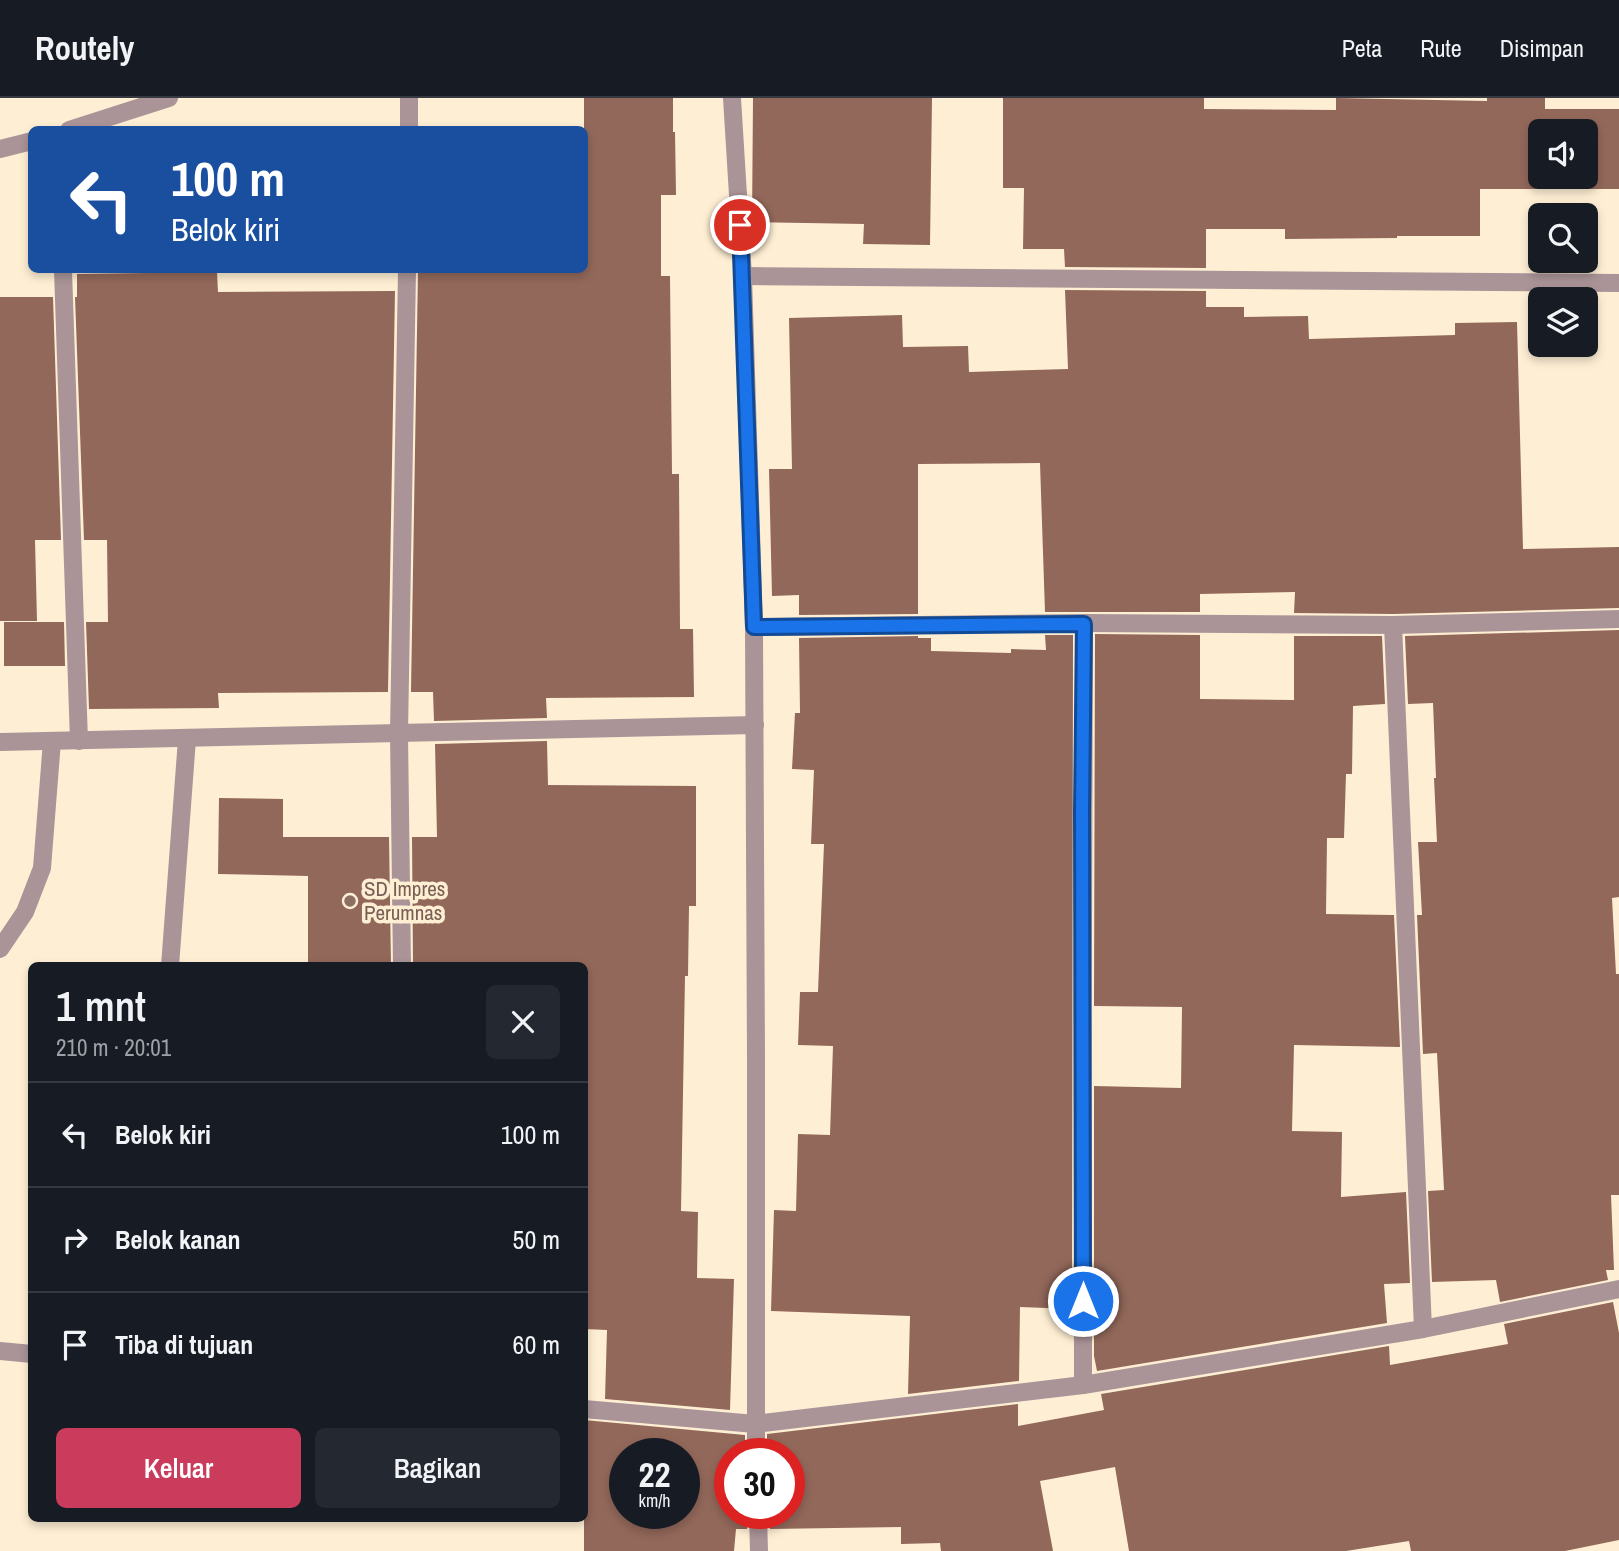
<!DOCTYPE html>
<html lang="id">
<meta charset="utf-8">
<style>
body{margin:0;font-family:"Archivo Narrow",sans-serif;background:#242831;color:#f1f3f6;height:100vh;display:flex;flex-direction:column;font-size:26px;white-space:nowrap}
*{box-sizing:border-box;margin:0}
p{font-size:23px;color:#9ea1a6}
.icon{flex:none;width:38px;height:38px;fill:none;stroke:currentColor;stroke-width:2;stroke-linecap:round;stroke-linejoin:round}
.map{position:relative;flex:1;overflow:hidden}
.drawer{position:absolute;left:28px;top:864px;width:560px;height:560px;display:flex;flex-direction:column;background:#171b24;border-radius:10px;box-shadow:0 4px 10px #0003}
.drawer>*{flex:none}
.guide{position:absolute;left:28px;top:28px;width:560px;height:147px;border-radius:10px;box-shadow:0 4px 10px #0003;background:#1a4fa0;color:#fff;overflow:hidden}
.tools{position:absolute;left:1528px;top:21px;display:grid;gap:14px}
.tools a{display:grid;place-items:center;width:70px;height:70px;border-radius:10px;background:#171b24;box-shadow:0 4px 10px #0003;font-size:35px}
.speed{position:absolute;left:609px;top:1340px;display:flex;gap:14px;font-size:35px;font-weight:700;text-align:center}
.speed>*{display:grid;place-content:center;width:91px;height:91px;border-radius:50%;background:#171b24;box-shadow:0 4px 10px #0003;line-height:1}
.speed small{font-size:18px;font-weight:400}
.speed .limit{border:10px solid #d22;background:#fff;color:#111}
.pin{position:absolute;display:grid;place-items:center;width:60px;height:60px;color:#fff;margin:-30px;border:4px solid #fff;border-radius:50%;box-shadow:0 2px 7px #0007}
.me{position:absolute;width:77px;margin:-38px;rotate:0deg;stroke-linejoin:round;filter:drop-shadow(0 0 5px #0008)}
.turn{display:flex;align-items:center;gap:24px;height:147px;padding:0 28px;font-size:32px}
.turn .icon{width:91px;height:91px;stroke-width:2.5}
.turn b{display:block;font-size:49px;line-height:60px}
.round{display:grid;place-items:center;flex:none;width:74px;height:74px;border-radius:10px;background:#242831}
.head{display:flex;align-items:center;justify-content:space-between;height:119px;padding:0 28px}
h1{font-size:42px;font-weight:600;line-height:52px}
.cta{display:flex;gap:14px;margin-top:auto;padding:14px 28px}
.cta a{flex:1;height:80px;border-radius:10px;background:#cb3b5b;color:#fff;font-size:28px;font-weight:600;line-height:80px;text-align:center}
.cta a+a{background:#242831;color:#f1f3f6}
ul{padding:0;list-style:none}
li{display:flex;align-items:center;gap:21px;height:105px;padding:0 28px;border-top:2px solid #363941}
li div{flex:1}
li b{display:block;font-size:26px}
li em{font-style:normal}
header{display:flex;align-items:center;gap:42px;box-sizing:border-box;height:98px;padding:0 35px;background:#171b24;border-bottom:2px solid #363941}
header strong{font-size:33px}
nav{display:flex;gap:38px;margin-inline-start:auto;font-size:24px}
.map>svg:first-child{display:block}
</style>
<header>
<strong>Routely</strong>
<nav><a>Peta</a><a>Rute</a><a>Disimpan</a></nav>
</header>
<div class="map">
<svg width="1619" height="1453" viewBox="0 0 1619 1453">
<rect width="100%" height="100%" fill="#feefd4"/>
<g fill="#92685a" fill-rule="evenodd">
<polygon points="584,0 673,0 673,34 675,34 676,97 661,97 661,178 670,178 672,376 679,376 680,531 693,531 694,599 546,600 547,620 434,623 433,594 411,594 418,172 584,172"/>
<polygon points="753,0 932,0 930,147 863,146 864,126 752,124"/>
<path d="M1003,0H1204V11L1336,12V0L1487,3V0H1545V11H1619V91H1480V138H1397V140L1285,141V131H1206V170L1065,169L1064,151H1023L1024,90H1003ZM1540,33H1586V79H1540Z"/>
<polygon points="217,174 218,194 395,193 388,594 218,595 219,610 89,611 86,524 108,524 107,442 84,442 75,199 77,199 77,176"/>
<polygon points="1065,192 1206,193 1206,209 1244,209 1244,219 1308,218 1309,241 1455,237 1455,225 1517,224 1523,451 1619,449 1619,510 1393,516 1294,515 1295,494 1200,496 1200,514 1045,514 1040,365 918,366 918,516 799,517 799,497 772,498 769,371 792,371 789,220 902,217 903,249 968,248 969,274 1068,271"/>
<polygon points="0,199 53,199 61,442 35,442 37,523 0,523"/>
<polygon points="4,524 64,524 65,568 4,568"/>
<polygon points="1619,532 1619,799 1612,800 1616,876 1619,876 1619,1097 1611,1097 1614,1172 1606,1172 1608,1182 1500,1204 1496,1182 1432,1184 1428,1093 1444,1092 1437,955 1423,956 1417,817 1422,817 1418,744 1437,744 1434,680 1436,680 1433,605 1408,606 1405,538"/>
<polygon points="1095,536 1200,537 1200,601 1294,602 1294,538 1382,538 1385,606 1353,608 1352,676 1346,676 1344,740 1327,740 1326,816 1394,817 1400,949 1294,947 1292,1033 1342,1034 1341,1099 1406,1094 1410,1185 1384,1186 1387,1225 1097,1273 1094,1258 1094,988 1181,990 1182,909 1094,908"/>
<polygon points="1045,537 1073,537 1072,1211 1020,1209 1019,1283 908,1296 910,1218 771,1213 774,1112 796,1113 798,1036 830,1037 833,948 798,947 800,894 818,894 824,746 811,746 814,672 792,671 795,615 800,615 799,540 918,538 918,540 931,540 931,553 1011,555 1011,551 1046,552"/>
<polygon points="547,643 548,687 696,688 696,808 689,808 688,878 685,878 681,1113 698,1114 697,1180 734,1181 730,1312 605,1301 607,1232 584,1231 586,1010 584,1010 584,868 413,868 412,739 437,739 435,646"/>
<polygon points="219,700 283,701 283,739 389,739 391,868 308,868 308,778 218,776"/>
<polygon points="1613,1204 1619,1235 1619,1442 1565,1453 1411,1453 1409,1443 1346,1453 1129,1453 1115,1369 1040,1383 1053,1453 941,1453 940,1445 901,1446 901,1429 770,1431 769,1416 789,1416 789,1356 767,1356 767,1336 1018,1306 1018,1328 1104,1312 1101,1296 1389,1248 1390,1267 1508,1246 1504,1226"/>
<path d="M584,1322L745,1337V1356H730V1416H747V1431H736L734,1453H584ZM625,1356H684V1416H625Z"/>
</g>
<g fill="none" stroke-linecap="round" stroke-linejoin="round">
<polyline stroke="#aa9497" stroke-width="18" points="0,851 25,814 42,770 52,643"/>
<g stroke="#aa9497" stroke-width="18">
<polyline points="732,0 743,178 754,529 756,962 756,1356"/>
<polyline points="69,32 169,0"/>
<polyline points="409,32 409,0"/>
<polyline points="0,51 32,43"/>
<polyline points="63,172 79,643"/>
<polyline points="743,178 1619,185"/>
<polyline points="1393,527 1423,1231"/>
<polyline points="754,529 1084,525 1393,527 1619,521"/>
<polyline points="0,644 755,627"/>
<polyline points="170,868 187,641"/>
<polyline points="402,868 399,635 407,172"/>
<polyline points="0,1253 32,1256"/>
<path d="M1083,1287C1083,1033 1082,779 1084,525"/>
<polyline points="584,1311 755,1326 1083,1287 1423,1231 1619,1191"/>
<polyline points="758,1416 759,1453"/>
</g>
</g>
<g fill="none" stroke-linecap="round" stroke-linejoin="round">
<g stroke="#114b97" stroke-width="18">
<polyline id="route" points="740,127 754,529 1084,526 1082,713 1083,1203"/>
</g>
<use href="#route" stroke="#1a73e8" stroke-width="12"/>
</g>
<circle fill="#8d6e63" stroke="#feefd4" stroke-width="2.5" cx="350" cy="803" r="7"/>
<g text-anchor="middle" stroke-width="7" stroke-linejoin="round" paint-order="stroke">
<g font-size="21" fill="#785e54" stroke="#feefd4" text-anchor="start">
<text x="364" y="798">SD Impres<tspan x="364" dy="24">Perumnas</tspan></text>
</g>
</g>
</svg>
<div class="tools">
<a><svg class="icon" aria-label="sound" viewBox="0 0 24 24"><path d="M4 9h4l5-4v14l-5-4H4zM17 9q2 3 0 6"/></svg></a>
<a><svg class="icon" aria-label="search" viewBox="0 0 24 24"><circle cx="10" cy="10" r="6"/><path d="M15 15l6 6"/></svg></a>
<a><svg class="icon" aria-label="layers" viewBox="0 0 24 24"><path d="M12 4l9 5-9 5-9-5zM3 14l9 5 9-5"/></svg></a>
</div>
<div class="speed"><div>22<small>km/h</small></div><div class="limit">30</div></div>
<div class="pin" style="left:740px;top:127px;background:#d93025"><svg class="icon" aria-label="arrive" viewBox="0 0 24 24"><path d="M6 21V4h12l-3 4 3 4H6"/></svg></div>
<svg class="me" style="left:1083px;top:1203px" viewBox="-20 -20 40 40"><circle r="17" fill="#1a73e8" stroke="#fff" stroke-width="3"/><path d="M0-11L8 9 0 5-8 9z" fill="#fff"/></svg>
<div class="guide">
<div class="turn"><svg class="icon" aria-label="left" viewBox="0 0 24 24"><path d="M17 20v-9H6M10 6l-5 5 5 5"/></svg><div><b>100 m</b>Belok kiri</div></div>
</div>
<section class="drawer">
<div class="head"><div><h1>1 mnt</h1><p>210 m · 20:01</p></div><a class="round"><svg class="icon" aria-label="close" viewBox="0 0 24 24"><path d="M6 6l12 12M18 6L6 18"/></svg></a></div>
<ul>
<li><svg class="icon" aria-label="left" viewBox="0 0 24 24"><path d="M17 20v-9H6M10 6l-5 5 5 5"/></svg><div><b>Belok kiri</b></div><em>100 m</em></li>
<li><svg class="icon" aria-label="right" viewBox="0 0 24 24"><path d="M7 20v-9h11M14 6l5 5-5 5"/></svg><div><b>Belok kanan</b></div><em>50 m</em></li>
<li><svg class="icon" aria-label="arrive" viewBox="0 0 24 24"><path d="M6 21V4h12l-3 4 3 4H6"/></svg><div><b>Tiba di tujuan</b></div><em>60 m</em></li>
</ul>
<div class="cta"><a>Keluar</a><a>Bagikan</a></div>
</section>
</div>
